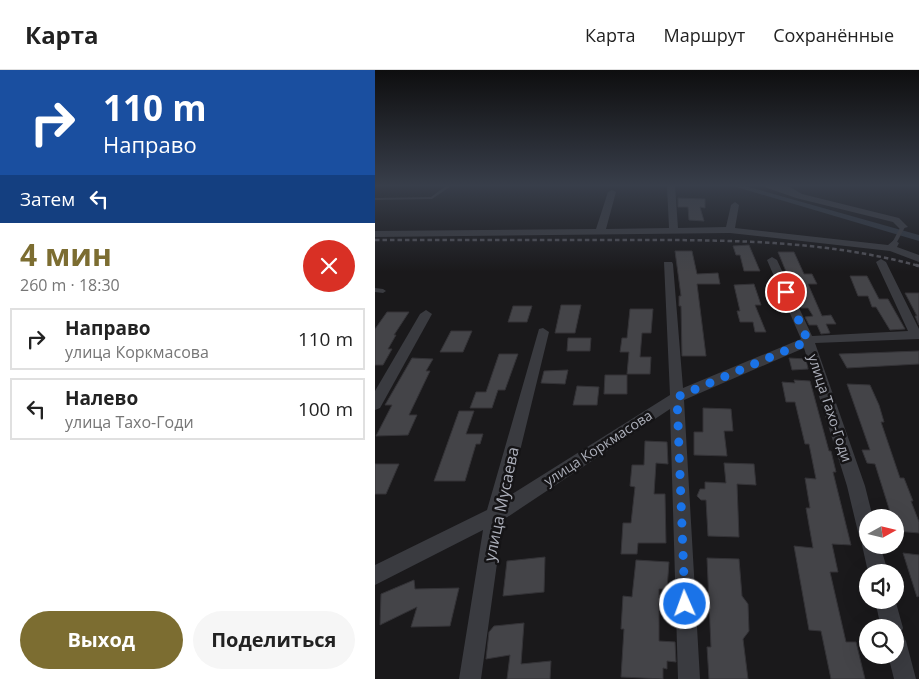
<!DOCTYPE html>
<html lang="ru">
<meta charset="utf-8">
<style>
body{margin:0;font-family:"Open Sans",sans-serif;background:#f6f6f6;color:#222;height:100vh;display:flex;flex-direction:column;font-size:19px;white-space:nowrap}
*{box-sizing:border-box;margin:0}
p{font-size:16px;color:#767676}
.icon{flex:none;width:28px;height:28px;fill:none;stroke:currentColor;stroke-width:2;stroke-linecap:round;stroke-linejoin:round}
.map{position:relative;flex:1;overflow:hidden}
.sheet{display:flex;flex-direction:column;background:#fff;width:375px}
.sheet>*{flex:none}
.banner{background:#1a4fa0;color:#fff;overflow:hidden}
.needle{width:32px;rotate:82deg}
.tools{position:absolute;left:484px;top:439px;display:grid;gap:10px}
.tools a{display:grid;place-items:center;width:45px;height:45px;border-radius:50%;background:#fff;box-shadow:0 5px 20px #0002;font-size:25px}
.pin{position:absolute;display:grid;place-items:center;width:42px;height:42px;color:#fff;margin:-21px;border:2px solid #fff;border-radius:50%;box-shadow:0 1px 5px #0007}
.me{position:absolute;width:55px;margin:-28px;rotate:358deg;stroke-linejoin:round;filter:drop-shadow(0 0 4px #0008)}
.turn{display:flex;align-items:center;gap:18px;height:105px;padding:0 20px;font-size:22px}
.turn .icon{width:65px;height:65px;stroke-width:2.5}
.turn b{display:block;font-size:35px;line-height:42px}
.then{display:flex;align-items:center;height:48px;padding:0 20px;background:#0003;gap:10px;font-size:19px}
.round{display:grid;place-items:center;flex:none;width:52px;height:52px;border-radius:26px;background:#f6f6f6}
.headline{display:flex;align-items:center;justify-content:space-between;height:85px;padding:0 20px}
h1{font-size:30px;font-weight:700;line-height:38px;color:#7c6d31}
.button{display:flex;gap:10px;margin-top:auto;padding:10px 20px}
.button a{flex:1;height:58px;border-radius:30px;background:#7c6d31;color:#fff;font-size:20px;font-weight:700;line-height:58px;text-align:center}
.button a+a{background:#f6f6f6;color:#222}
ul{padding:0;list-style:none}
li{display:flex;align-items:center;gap:15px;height:62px;margin:0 10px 8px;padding:0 10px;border:2px solid #e0e0e0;border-radius:0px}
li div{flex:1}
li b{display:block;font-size:19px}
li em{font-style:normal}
header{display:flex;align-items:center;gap:30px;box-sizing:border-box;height:70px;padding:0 25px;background:#fff;border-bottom:1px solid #e0e0e0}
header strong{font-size:24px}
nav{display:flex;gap:28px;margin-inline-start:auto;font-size:18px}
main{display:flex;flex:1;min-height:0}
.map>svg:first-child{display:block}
</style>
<header>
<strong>Карта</strong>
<nav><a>Карта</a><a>Маршрут</a><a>Сохранённые</a></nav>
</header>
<main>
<section class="sheet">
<div class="banner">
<div class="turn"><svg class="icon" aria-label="right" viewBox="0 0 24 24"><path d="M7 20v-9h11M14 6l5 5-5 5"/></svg><div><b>110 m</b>Направо</div></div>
<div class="then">Затем<svg class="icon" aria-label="left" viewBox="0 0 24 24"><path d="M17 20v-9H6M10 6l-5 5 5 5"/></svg></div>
</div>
<div class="headline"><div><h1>4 мин</h1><p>260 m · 18:30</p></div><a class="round" style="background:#d93025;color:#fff"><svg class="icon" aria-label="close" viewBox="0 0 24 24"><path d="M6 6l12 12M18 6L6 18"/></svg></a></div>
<ul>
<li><svg class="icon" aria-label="right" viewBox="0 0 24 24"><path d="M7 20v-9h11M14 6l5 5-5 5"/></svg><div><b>Направо</b><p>улица Коркмасова</p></div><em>110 m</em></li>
<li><svg class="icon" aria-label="left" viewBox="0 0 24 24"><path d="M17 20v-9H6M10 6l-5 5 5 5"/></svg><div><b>Налево</b><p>улица Тахо-Годи</p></div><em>100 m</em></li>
</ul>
<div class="button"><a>Выход</a><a>Поделиться</a></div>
</section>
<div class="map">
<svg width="544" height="609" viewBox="0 0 544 609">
<rect width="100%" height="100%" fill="#1a191b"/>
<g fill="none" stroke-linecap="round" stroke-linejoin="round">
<polygon fill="#30363f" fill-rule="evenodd" points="358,116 370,116 544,165 544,171"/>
</g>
<g fill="#444448" stroke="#343337">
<polygon points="303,128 330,129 330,138 325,137 329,151 314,150 313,137 303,137"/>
<polygon points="374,175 385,201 369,201 365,185 361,185 358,176"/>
<polygon points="300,181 317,181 322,204 343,203 345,214 322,214 331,286 307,286 306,236 304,236 304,226 306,226"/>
<polygon points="403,182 419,182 429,204 437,204 442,214 433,214 447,246 456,245 461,254 451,254 455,263 446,264 442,255 434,255 430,247 438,246 433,238 426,238"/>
<polygon points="475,206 492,206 504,229 513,229 530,259 515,260 501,237 497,237 493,226 483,226"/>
<polygon points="379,214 386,235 380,235 391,262 380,262 378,252 365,252 362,241 365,241 359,215"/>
<polygon points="530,223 544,223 544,255 540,246 542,246"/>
<polygon points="186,235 206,235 200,263 180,263"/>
<polygon points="138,236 157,236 152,252 133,252"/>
<polygon points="255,239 278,239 276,263 267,263 265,287 276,287 275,304 252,304 254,282 245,282 247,268 252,268"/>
<polygon points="12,242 34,242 19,265 21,265 13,279 17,279 8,295 0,295 0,259"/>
<polygon points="76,261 97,261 88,282 65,282"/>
<polygon points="193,268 216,268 215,281 192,281"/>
<polygon points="544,281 544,294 472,298 464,284"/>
<polygon points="124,284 143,284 130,320 123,320 117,338 95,338 101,322 111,322"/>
<polygon points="37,288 58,289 51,301 55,301 34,345 42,345 33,365 1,366 17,335 10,335"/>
<polygon points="414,288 431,289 433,299 417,300"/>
<polygon points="193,300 190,314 166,313 169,301"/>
<polygon points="230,305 252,305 252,324 229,324"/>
<polygon points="419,310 435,311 454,381 456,381 461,402 458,402 476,475 457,474 463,502 455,502 471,572 481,572 490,609 456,609 446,561 434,560 419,476 438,478 431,438 435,438 430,408 441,409 434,374 430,374 420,332 411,332 407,312 420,313"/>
<polygon points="472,314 495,315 504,335 509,352 506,352 525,408 529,408 538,431 536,431 544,452 544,463 520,461 520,448 517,448 500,394 492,393 487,380 495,380"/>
<polygon points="202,316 224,317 222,335 198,335"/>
<polygon points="328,338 356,339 358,361 349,361 352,386 319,385 319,362 328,362"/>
<polygon points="84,341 99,341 91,364 108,364 105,374 101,374 90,411 59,411"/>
<polygon points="270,371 292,372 293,394 281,393 279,424 290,424 291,473 263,473 262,484 246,484 248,453 256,453 260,417 255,416 257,395 269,395"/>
<polygon points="349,393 379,394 381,415 362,414 364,467 333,466 331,430 326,430 322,426 325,419 330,419 330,412 351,413"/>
<polygon points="0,394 24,394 11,424 0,424"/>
<polygon points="528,483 544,485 544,526 542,527"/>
<polygon points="170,487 169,522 128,526 132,491"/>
<polygon points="332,488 364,489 367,526 373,534 374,561 368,569 373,609 334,609 332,577 336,577"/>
<polygon points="261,490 294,492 292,519 284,519 284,571 300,572 301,592 292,591 292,599 288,598 288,609 246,607 249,559 246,559 248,526 257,527"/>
<polygon points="39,510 40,519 84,518 75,556 36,557 42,537 5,555 6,524"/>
<polygon points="149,553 146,594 176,591 175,609 132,609 135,585 111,589 114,562 119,556"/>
</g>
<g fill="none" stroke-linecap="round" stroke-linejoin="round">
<g fill="#3a3b40" fill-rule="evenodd">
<polygon points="71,116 76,116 57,129 0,130 0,128 56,127"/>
<polygon points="526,156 530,157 521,174 517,174 517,173"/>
<polygon points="0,218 8,219 11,221 8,223 0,222"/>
</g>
<g fill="#3a3b40" fill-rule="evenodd">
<polygon points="292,116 300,116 303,158 351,157 356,135 360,132 364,135 360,158 513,175 519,170 524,173 522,177 544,185 544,192 515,181 355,163 0,167 0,161 221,159 233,122 237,120 241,122 231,159 294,158"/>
<polygon points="387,116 413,116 427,124 524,148 533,157 525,159 518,152 421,128"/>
<polygon points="397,187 402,190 437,266 533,261 501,192 506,189 511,192 544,259 544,269 440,273 490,416 498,448 492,448 492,475 505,475 513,502 493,502 487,475 489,470 485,468 483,462 472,416 429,278 309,330 325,609 303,609 295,339 128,450 106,609 84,609 108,460 0,515 0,495 112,440 164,259 168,258 174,262 134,426 295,325 289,192 297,192 298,194 308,318 426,269 392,190"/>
<polygon points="51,240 57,244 5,338 0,340 0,321 45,244"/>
<polygon points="520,529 528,558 526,563 531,571 541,609 519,609 513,585 520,585 520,558 506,558 500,530"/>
</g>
<path stroke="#505057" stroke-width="2.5" stroke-dasharray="4.5 3" stroke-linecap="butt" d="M0,170C82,170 164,170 247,170C347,170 446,169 544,196"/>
<polyline stroke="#505057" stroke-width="3" stroke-dasharray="5.5 4.5" stroke-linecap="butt" points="541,195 544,196"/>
</g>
<linearGradient id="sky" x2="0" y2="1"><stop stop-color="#0e0e0f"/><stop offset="0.57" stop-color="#383e4a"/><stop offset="1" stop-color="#383e4a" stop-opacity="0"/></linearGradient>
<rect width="544" height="202" fill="url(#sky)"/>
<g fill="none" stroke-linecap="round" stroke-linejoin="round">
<polyline stroke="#1a73e8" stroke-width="9" stroke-dasharray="0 16.2" points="310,534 302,327 433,271 411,222"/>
</g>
<g text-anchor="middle" stroke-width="5" stroke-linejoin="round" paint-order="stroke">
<g font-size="14" fill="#acafba" stroke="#151416">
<text transform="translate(455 338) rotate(72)" y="5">улица Тахо-Годи</text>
<text transform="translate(223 378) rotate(-33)" y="5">улица Коркмасова</text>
</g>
<g font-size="16" fill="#acafba" stroke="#151416">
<text transform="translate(126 434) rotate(-78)" y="6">улица Мусаева</text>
</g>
</g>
</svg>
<div class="tools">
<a><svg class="needle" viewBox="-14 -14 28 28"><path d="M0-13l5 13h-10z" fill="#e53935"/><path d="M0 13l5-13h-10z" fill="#767676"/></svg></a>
<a><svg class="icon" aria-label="sound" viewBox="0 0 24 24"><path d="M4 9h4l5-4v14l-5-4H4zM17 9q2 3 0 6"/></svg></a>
<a><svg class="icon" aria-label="search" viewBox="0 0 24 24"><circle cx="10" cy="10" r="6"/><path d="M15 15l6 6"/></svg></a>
</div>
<div class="pin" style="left:411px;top:222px;background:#d93025"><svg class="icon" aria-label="arrive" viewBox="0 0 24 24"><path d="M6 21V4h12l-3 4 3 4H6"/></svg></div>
<svg class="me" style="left:310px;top:534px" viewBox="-20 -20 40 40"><circle r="17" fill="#1a73e8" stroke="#fff" stroke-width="3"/><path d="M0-11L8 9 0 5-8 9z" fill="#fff"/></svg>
</div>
</main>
